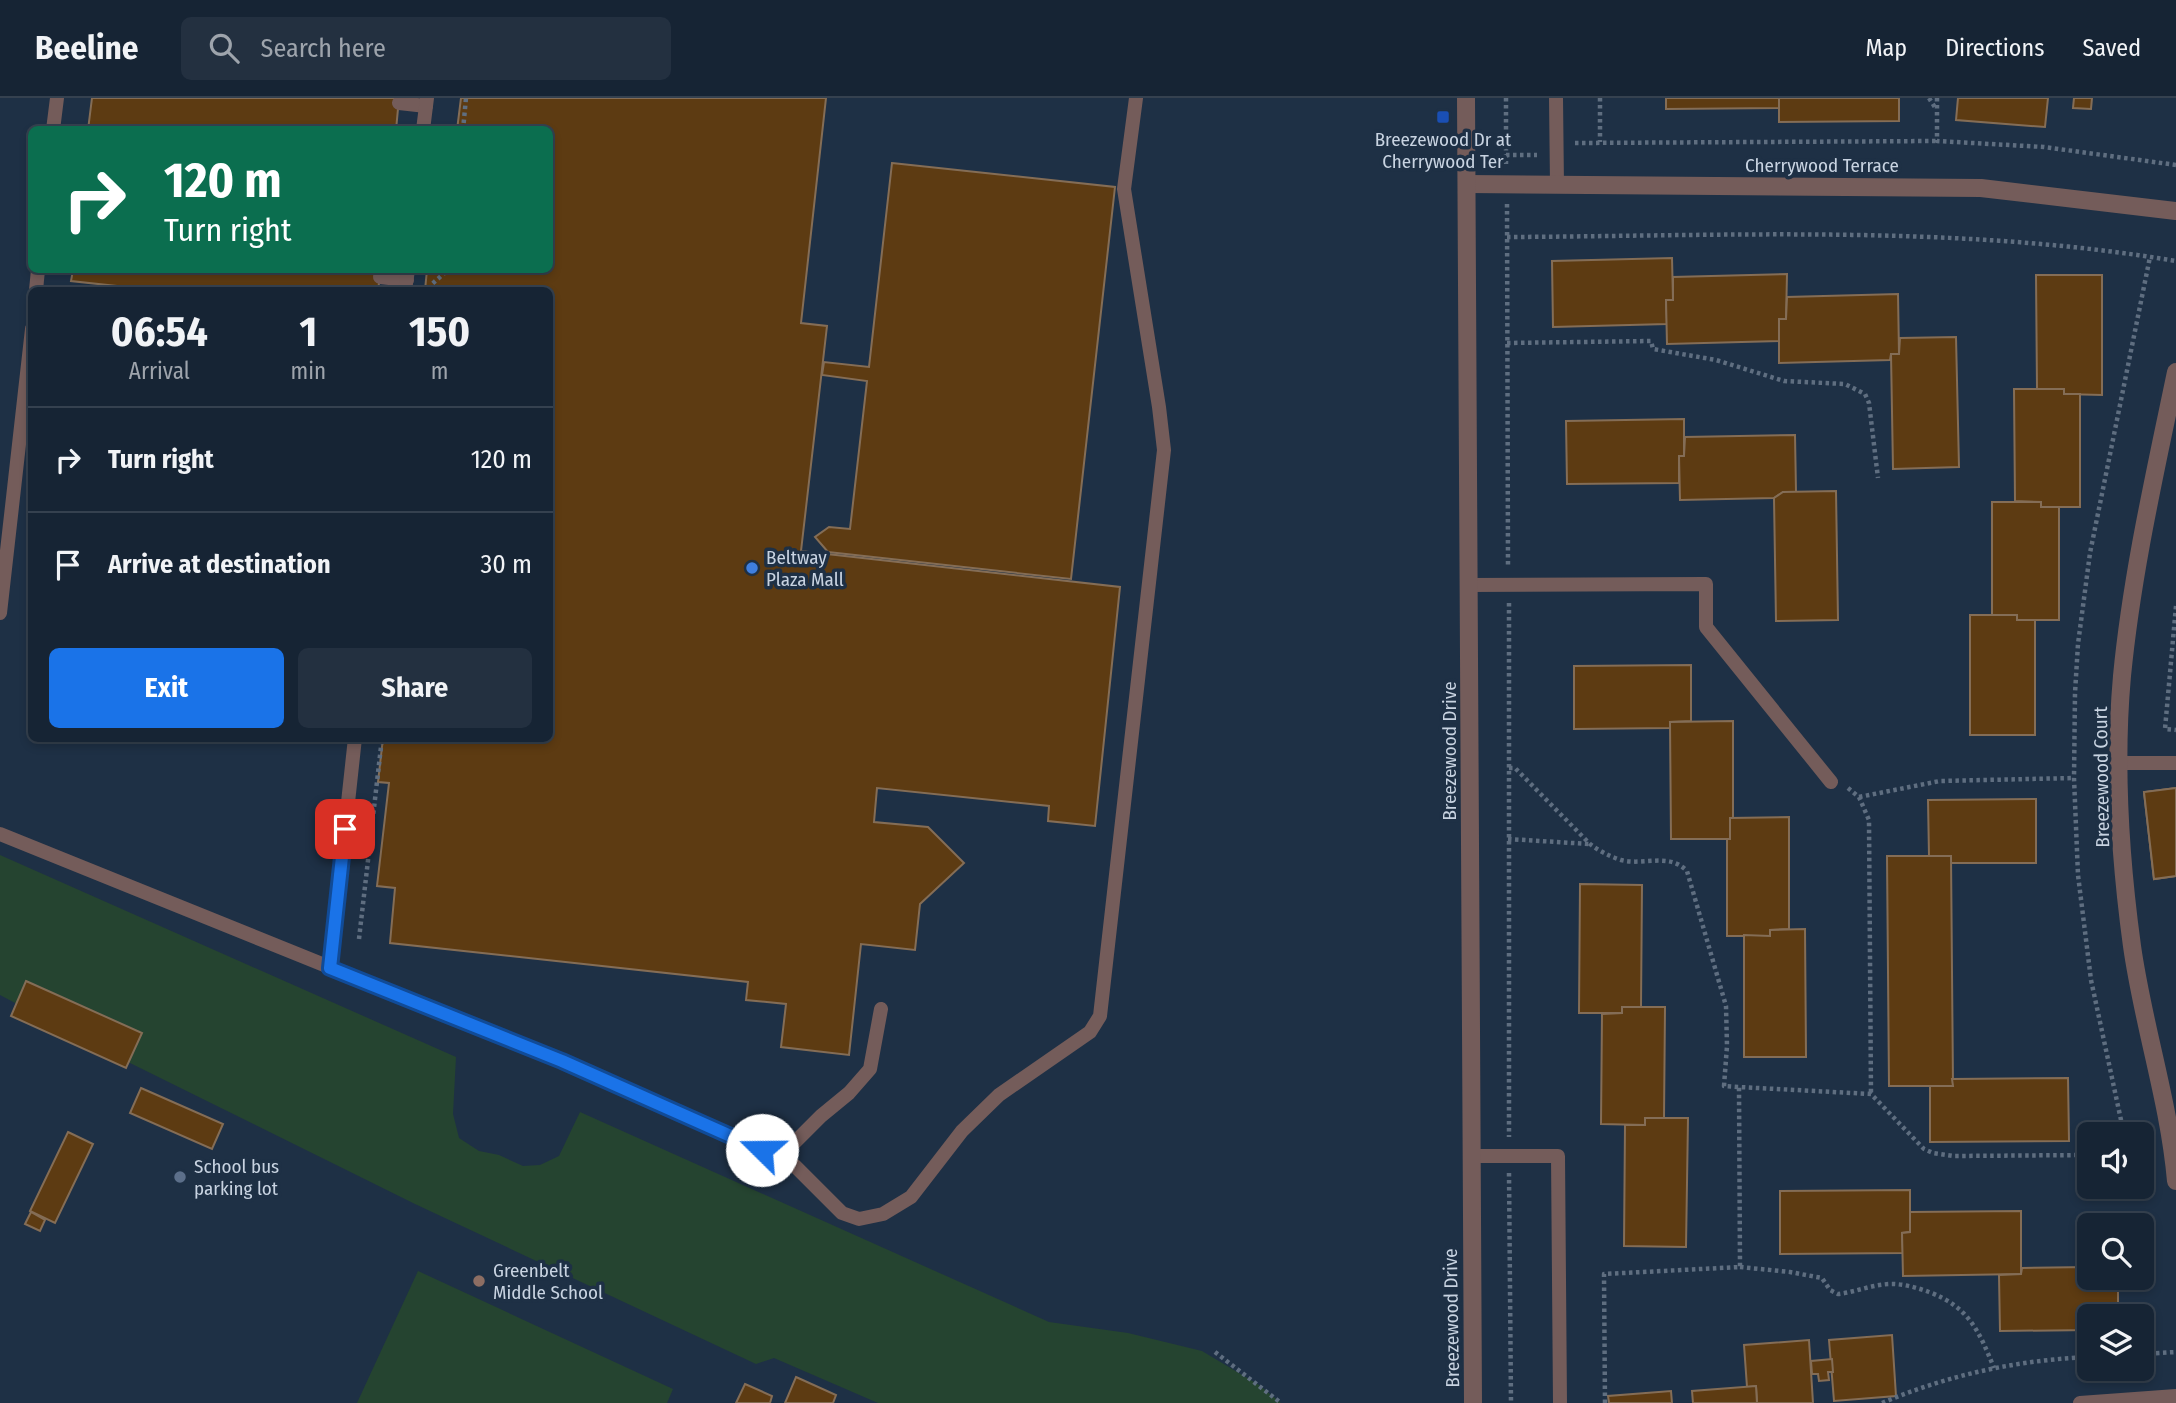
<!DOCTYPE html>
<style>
body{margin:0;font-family:"Fira Sans Condensed",sans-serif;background:#233040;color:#f1f3f6;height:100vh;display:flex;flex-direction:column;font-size:26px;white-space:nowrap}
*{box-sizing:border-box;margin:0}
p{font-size:23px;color:#9ea4ac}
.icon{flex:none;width:38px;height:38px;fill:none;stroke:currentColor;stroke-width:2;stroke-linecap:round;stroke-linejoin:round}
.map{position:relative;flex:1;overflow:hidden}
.drawer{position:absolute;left:28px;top:189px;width:525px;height:455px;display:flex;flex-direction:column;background:#162434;border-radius:10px;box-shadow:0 4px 10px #0003,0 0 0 2px #35414f}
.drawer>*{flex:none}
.banner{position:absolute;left:28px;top:28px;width:525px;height:147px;border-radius:10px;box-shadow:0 4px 10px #0003,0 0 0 2px #35414f;background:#0b6e4f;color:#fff;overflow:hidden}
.tools{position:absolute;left:2077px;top:1024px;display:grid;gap:14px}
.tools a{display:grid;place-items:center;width:77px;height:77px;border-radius:10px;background:#162434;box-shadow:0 4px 10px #0003,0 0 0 2px #35414f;font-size:35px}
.pin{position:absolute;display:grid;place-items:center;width:60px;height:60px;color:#fff;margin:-30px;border-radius:14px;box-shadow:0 4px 10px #0006}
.me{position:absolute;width:77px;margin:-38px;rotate:292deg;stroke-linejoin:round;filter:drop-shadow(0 0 5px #0008)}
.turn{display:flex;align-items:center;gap:24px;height:147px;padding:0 21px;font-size:32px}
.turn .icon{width:91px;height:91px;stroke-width:2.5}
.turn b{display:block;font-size:49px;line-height:60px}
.eta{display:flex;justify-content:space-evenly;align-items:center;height:119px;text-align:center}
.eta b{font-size:42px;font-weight:700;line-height:49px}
.action{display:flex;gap:14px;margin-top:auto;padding:14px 21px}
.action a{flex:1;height:80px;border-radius:10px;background:#1a73e8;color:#fff;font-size:28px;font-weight:700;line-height:80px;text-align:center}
.action a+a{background:#233040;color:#f1f3f6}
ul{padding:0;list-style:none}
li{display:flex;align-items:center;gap:21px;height:105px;padding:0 21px;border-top:2px solid #35414f}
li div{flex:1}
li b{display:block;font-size:26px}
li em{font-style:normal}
header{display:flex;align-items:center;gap:42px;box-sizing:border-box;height:98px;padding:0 35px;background:#162434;border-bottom:2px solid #35414f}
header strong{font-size:33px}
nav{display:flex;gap:38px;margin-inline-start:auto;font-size:24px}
.search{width:490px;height:63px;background:#233040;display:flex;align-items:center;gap:18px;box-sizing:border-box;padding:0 24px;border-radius:10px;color:#9ea4ac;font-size:26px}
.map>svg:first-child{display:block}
</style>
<header>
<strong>Beeline</strong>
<div class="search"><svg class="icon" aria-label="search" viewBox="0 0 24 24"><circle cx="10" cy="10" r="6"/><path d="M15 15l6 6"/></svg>Search here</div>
<nav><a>Map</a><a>Directions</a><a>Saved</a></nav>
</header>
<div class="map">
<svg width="2176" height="1305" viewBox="0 0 2176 1305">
<rect width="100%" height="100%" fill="#1e3045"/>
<g fill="#254430">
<polygon points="0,757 456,959 453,1016 459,1040 479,1053 499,1057 523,1068 540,1067 559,1058 580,1014 1049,1224 1128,1235 1202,1253 1259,1287 1281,1305 878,1305 774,1260 756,1266 415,1106 128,964 141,935 27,884 17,906 0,897"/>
<polygon points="418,1173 673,1291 667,1305 357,1305"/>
</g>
<g fill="#5d3b12" stroke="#846d56" stroke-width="2">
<polygon points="92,0 399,0 396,32 88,32"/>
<polygon points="461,0 826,0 801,225 827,228 801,453 1120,489 1095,728 1048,723 1049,708 877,690 874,724 928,729 964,765 920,806 915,852 861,846 849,957 781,949 786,906 746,902 748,884 390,845 395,790 377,788 389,685 378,684 383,640 550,640 550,192 425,192 427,172 550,172 550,32 457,32"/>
<polygon points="1666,0 1779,0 1779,10 1666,11"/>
<polygon points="1779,0 1899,0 1899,23 1779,24"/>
<polygon points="1958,0 2048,0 2045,29 1956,22"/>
<polygon points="2074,0 2092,0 2091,11 2073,10"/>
<polygon points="892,65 1115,89 1071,481 828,454 815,439 829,429 850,431 867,283 822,277 824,264 869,269"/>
<polygon points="1672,160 1673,202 1666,202 1667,226 1553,229 1552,163"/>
<polygon points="73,172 381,172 378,192 154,192 71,183"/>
<polygon points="1787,176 1786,221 1779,221 1779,243 1667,246 1666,202 1673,202 1673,179"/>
<polygon points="2036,177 2102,177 2102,297 2064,296 2064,291 2037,291"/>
<polygon points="1898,196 1899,256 1891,256 1890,262 1779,265 1779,221 1786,221 1787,199"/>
<polygon points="1956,239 1959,369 1893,371 1891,256 1899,256 1900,240"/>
<polygon points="2014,291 2064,291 2064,296 2080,296 2080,409 2041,409 2041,404 2015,403"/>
<polygon points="1684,321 1684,358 1679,358 1679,385 1567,386 1566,323"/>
<polygon points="1795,337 1796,394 1783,394 1774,400 1680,402 1679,358 1684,358 1685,339"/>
<polygon points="1836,393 1838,522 1776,523 1774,400 1783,394"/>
<polygon points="1992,404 2041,404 2041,409 2059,409 2059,522 2017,522 2017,517 1992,517"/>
<polygon points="1970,517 2017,517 2017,522 2035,522 2035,637 1970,637"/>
<polygon points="1691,567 1691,623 1670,624 1671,630 1574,631 1574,568"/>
<polygon points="1733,623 1733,720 1730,720 1730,741 1671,741 1670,624"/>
<polygon points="2176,690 2176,778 2154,781 2144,694"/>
<polygon points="2176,690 2176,778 2154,781 2144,694"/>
<polygon points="2036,701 2036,765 1951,765 1951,758 1929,758 1928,702"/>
<polygon points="1789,719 1789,831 1770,832 1770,838 1727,838 1727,741 1730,741 1730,720"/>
<polygon points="1887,758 1951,758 1953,988 1889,988"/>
<polygon points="1580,786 1642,787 1641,909 1622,909 1622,915 1579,915"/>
<polygon points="1805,831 1806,959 1744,959 1744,837 1770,838 1770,832"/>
<polygon points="26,883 142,935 126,970 11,918"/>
<polygon points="1622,909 1665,909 1664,1020 1645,1020 1645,1027 1601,1026 1602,916 1622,915"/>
<polygon points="2068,980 2069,1043 1930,1044 1930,988 1953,988 1952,981"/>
<polygon points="141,990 223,1026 212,1051 130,1015"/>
<polygon points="1645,1020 1688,1020 1686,1149 1624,1148 1625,1027 1645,1027"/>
<polygon points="68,1034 93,1046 55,1125 30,1113"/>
<polygon points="1910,1092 1910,1134 1902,1135 1903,1155 1780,1156 1780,1093"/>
<polygon points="2021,1113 2021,1176 1903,1178 1902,1135 1910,1134 1910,1114"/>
<polygon points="31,1114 45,1122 40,1133 25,1126"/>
<polygon points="2090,1169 2090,1180 2118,1180 2118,1218 2090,1218 2090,1232 2000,1233 1999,1177 2021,1176 2022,1170"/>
<polygon points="1892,1237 1896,1298 1834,1303 1829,1242"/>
<polygon points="1809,1242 1813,1305 1757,1305 1756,1288 1747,1289 1744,1247"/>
<polygon points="1832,1261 1833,1274 1828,1274 1829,1282 1819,1283 1818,1276 1812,1276 1811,1263"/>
<polygon points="796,1279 836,1297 833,1305 785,1305"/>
<polygon points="745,1286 772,1298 770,1305 736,1305"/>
<polygon points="1756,1288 1757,1305 1693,1305 1692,1293"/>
<polygon points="1671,1293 1672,1305 1609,1305 1608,1298"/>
</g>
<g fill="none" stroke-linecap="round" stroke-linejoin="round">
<g stroke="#5f6e80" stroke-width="4.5" stroke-dasharray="3.5 3.5" stroke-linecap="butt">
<polyline points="1506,0 1506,66"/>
<polyline points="1600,0 1600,44"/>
<polyline points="1929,0 1936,11"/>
<polyline points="1937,0 1937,43 2044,49 2176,67"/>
<polyline points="463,32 466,0"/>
<polyline points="1575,45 1937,43"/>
<polyline points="1506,57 1537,57"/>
<polyline points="1507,106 1508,468"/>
<path d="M1507,139C1730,138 1955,126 2176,163"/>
<polyline points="432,192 432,186 448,172"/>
<polyline points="1507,245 1651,243 1653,251 1716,262 1784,283 1845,286 1865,296 1869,305 1878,380"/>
<polyline points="1509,505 1509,1039"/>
<polyline points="2176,508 2165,631 2176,632"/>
<path d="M1509,670H1515L1590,746C1599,753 1609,758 1621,762C1643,768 1669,754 1687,773L1726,908L1727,948L1724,988L1739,989"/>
<polyline points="1848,690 1859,699 1869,722 1871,996"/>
<polyline points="1859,699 1940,683 2074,680"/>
<polyline points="1508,741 1589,746"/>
<polyline points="359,841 382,640"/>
<polyline points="2124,1036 2091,882 2078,777 2074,680 2075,595 2078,546 2090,455 2150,159"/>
<polyline points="1509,1075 1511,1305"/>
<path d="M1740,1169L1790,1174L1822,1180L1830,1192L1838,1196C1856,1194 1873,1186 1892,1186C1904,1186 1918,1190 1929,1194C1969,1209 1979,1233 1994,1270"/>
<polyline points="1215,1254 1281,1305"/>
<polyline points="2142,1256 2176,1254"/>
<polyline points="2142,1270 2144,1283"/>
<polyline points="1605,1305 1604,1176 1740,1169 1739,989 1871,996 1924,1051 1933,1055 1953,1058 2090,1057"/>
<path d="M1882,1305C1948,1277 2017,1262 2090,1259"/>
</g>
<g stroke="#745c5a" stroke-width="14">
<polyline points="1556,0 1557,87"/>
<polyline points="399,5 426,8"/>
<polyline points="53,32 57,0"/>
<polyline points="423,32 427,0"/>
<polyline points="380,179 407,182"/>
<polyline points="36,192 38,172"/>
<polyline points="405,192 408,172"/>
<polyline points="1469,487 1706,486 1706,529 1831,684"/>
<polyline points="0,515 32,231"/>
<polyline points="2118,665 2176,665"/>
<polyline points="0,736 562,963 780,1059 795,1068 842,1115 859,1121 883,1116 911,1099 962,1033 999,997 1090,934 1100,918 1164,352 1159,309 1124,91 1136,0"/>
<polyline points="330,870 355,640"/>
<polyline points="1471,1058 1558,1058 1560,1305"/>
<polyline points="780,1059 821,1018 849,995 870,971 881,911"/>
<polyline points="2080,1305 2176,1298"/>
</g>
<g stroke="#745c5a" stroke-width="18">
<polyline points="1467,86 1981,90 2176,113"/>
<path d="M2176,274C2155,375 2132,475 2122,578C2114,667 2120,760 2132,848C2143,927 2169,1003 2176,1083"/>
</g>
<polyline stroke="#745c5a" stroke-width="18" points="1466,0 1473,1305"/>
</g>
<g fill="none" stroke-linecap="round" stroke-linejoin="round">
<g stroke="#114b97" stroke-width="18">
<polyline id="route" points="345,731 330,870 562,963 762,1052"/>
</g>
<use href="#route" stroke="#1a73e8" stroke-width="12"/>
</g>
<rect fill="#1a4fb4" stroke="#1e3045" stroke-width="2.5" x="1436" y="12" width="14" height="14" rx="3.5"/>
<circle fill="#3f7fe0" stroke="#1e3045" stroke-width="2.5" cx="752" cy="470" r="7"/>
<circle fill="#5c6f8a" stroke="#1e3045" stroke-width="2.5" cx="180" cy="1079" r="7"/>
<circle fill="#8d6e63" stroke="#1e3045" stroke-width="2.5" cx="479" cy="1183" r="7"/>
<g text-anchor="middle" stroke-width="7" stroke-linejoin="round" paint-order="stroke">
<g font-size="19" fill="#c8d3e1" stroke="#1e3045" text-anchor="start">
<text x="1443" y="48" text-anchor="middle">Breezewood Dr at<tspan x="1443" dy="22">Cherrywood Ter</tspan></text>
<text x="766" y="466">Beltway<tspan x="766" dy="22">Plaza Mall</tspan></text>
<text x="194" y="1075">School bus<tspan x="194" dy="22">parking lot</tspan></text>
<text x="493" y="1179">Greenbelt<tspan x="493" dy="22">Middle School</tspan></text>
</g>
<g font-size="19" fill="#c8d3e1" stroke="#1e3045">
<text x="1822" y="74">Cherrywood Terrace</text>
<text transform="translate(1449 653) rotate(-90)" y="7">Breezewood Drive</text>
<text transform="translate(2101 679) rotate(-91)" y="7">Breezewood Court</text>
<text transform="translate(1451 1220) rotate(-91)" y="7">Breezewood Drive</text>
</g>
</g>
</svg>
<div class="tools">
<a><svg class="icon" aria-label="sound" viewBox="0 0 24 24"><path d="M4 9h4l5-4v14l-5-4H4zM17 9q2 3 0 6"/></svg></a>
<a><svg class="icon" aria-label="search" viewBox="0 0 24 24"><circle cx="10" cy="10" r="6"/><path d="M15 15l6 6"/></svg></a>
<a><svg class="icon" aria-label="layers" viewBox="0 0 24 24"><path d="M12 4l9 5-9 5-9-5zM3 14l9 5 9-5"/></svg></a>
</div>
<div class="pin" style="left:345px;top:731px;background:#d93025"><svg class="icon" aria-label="arrive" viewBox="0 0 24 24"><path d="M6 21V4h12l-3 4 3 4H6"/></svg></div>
<svg class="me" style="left:762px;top:1052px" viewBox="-20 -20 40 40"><circle r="19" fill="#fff"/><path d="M0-13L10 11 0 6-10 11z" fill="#1a73e8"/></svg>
<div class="banner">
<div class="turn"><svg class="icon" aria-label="right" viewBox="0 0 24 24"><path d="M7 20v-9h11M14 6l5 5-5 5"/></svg><div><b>120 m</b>Turn right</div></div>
</div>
<section class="drawer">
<div class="eta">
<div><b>06:54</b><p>Arrival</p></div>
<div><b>1</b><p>min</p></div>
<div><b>150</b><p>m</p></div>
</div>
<ul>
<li><svg class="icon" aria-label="right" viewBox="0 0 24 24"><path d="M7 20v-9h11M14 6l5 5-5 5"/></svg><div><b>Turn right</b></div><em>120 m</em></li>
<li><svg class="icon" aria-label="arrive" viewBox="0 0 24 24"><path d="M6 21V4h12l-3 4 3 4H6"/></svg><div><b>Arrive at destination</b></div><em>30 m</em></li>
</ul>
<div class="action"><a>Exit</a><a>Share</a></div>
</section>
</div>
